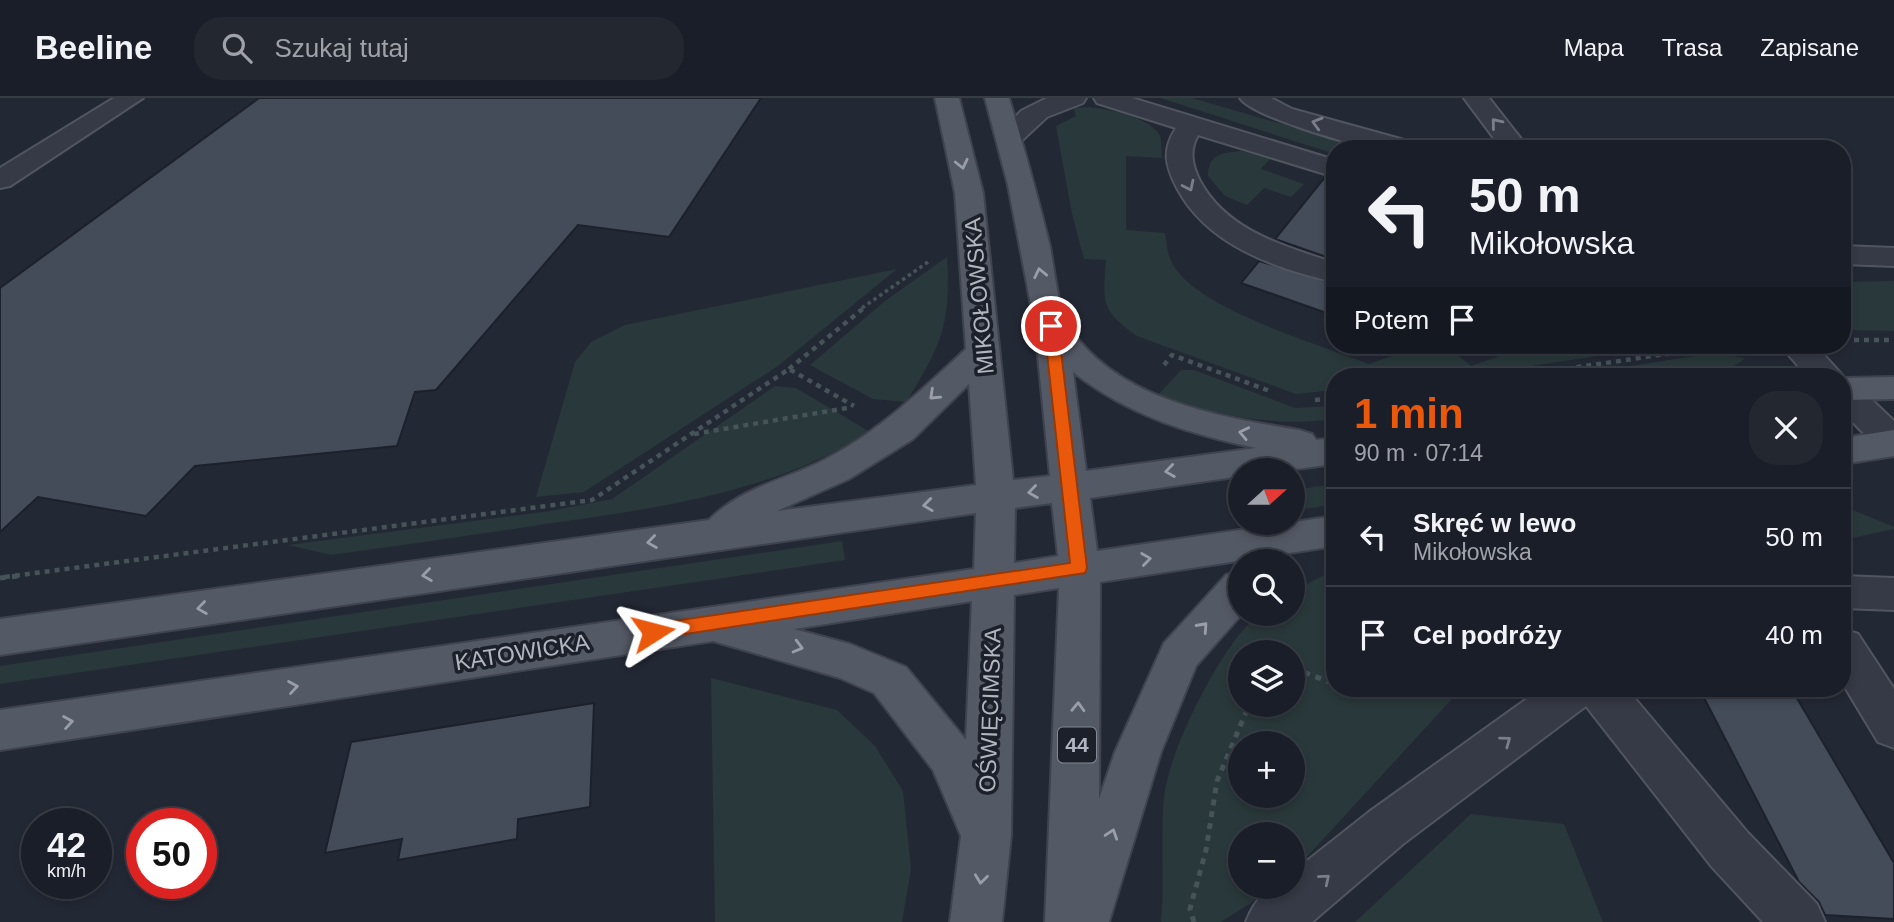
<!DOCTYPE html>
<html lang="pl">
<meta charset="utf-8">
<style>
body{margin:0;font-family:Helvetica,sans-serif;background:#232730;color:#f1f3f6;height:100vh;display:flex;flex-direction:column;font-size:26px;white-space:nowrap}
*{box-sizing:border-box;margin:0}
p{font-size:23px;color:#9fa2a8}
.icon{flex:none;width:38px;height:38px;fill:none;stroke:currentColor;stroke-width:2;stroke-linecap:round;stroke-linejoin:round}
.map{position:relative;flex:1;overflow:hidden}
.drawer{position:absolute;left:1326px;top:270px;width:525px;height:329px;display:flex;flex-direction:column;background:#1a1e28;border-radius:28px;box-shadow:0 4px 10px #0003,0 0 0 2px #383c45}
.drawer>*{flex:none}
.top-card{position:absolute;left:1326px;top:42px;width:525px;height:214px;border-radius:28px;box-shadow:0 4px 10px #0003,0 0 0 2px #383c45;background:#1a1e28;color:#f1f3f6;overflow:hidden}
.needle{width:46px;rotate:69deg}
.tools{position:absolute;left:1228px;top:360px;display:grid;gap:14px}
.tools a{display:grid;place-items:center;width:77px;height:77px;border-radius:50%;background:#1a1e28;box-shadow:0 4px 10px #0003,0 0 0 2px #383c45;font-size:35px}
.speed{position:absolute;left:21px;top:710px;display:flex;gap:14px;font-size:35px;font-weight:700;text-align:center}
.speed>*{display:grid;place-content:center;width:91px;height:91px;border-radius:50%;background:#1a1e28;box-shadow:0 4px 10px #0003,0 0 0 2px #383c45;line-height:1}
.speed small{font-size:18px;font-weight:400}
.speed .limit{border:10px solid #d22;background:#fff;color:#111}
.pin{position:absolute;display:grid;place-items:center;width:60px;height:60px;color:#fff;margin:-30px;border:4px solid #fff;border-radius:50%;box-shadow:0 2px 7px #0007}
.me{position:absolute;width:77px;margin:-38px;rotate:81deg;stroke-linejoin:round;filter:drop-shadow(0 0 5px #0008)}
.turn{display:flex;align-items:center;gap:24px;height:147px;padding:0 28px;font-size:32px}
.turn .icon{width:91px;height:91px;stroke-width:2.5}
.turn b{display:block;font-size:49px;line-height:60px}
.then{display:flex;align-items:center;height:66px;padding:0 28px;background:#0003;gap:14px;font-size:26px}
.round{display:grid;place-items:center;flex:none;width:74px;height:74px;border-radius:28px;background:#232730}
.headline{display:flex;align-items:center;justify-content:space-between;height:119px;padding:0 28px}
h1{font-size:42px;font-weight:600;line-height:52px;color:#ea580c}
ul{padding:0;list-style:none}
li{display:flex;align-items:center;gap:21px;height:98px;padding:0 28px;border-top:2px solid #383c45}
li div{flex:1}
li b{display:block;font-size:26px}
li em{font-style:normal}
header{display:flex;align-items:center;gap:42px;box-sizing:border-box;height:98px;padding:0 35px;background:#1a1e28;border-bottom:2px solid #383c45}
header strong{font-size:33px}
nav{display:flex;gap:38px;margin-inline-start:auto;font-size:24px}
.search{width:490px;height:63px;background:#232730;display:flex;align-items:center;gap:18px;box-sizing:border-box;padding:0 24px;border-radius:28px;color:#9fa2a8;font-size:26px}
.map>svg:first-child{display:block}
</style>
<header>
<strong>Beeline</strong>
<div class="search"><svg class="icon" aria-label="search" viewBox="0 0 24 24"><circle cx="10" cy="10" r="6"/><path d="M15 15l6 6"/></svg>Szukaj tutaj</div>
<nav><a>Mapa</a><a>Trasa</a><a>Zapisane</a></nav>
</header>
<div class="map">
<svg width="1894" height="824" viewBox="0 0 1894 824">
<rect width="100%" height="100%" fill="#232835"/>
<g fill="#29383a" fill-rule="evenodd">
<polygon points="1160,0 1192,0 1368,51 1335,51 1335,56"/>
<path d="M1089,9C1107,11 1151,19 1160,38C1162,43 1161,54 1162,60L1126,58V132L1165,135C1167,150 1168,163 1179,175C1212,215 1318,246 1369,266L1422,247H1445L1471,268L1532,247H1671L1465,278H1335V292L1296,296L1137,238C1100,212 1103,205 1106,162L1084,161L1072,116L1056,28L1076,18L1074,10Z"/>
<path d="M1241,53L1271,60L1261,71L1304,86L1291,99L1264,90L1247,107L1225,98L1208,78C1208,56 1222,55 1241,53Z"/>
<path d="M947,159C951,228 941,247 906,304L873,301L810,267L885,203Z"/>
<polygon points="897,171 778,268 584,394 536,399 575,264 591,244 625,227"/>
<polygon points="1894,183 1894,233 1843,232 1843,184"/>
<path d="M1714,255L1745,260C1716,289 1609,278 1567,278Z"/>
<path d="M1181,272H1194L1295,310L1335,308V321C1275,329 1214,318 1158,297Z"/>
<path d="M775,288L796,290L870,334C773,395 657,410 546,426C474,437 403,447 331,457L288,447L550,413L612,401Z"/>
<polygon points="1335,386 1335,406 1293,413 1293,392"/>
<polygon points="1843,408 1894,429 1894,431 1843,442"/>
<polygon points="842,443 845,462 0,586 0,568"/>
<path d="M1335,472V590H1462L1293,774V737H1241V789H1276L1221,824H1161C1165,783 1160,741 1164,700C1169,650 1221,549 1258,516H1293V493ZM1241,555H1293V607H1241ZM1241,646H1293V698H1241Z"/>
<polygon points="711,580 837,612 875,648 903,693 911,771 902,824 715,824"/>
<polygon points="1471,716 1564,726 1603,824 1355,824"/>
</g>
<g fill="#444b59" stroke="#1d212c" stroke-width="2">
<polygon points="259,0 761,0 669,139 578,127 436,292 415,294 397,348 195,368 146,418 38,399 0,434 0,190"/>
<polygon points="1325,79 1335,81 1335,162 1275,141"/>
<polygon points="1259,163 1335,186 1335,218 1241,185"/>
<polygon points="1699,590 1791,590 1894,765 1894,821 1825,817 1819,804 1799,784"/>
<polygon points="594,605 590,709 518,721 517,741 398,762 402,741 325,755 351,644"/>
</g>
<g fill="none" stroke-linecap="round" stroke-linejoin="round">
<g stroke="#515560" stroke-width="4">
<g id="minor">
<polygon points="114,0 143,0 10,88 0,90 0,70"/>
<polygon points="1047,0 1086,0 1083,5 1047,19 1019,45 1001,45 997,39 1021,13"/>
<path d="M1094,0H1132L1335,62V79L1198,37C1189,53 1192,67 1200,83C1227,133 1284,148 1335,165V184C1276,171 1207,147 1177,90C1165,67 1162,52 1176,30L1097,5Z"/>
<path d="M1240,0H1271L1292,11L1415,45L1419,51C1405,51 1389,53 1376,51C1350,46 1253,19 1240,0Z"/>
<polygon points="1464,0 1489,0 1529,51 1502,51"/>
<polygon points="1843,148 1894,150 1894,168 1843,166"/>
<polygon points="1780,247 1815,247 1843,278 1807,278"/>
<polygon points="1843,283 1855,286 1894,323 1894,357 1881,353 1843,314"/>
<polygon points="1843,478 1894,480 1894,512 1843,510"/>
<polygon points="1843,531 1858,536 1894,591 1894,650 1878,644 1843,586"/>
<path d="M1542,590H1626L1748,735L1817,806L1825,824H1763L1712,769L1586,608L1403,746L1312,824H1246C1256,799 1266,789 1293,789V774L1369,714Z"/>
</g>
</g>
<g stroke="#3f434f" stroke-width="4">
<g id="major">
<path d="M935,0H959L983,95L1013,382L1050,378L1035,228L1008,87L985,0H1009C1024,50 1038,99 1050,149C1054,169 1058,211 1068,227C1115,302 1220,319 1299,332L1312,336L1316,342L1335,340V366L1280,373H1241V378L1090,400L1097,453L1335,418V448L1100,484L1099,701L1115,654L1164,545L1226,477L1241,473L1242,516L1196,568L1161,654L1109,824H1045L1059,490L1014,497L1011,737L1002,824H950L961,738L933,672L874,595L840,580L713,543L0,652V612L974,471L976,415L0,557V521L709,422C740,390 784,382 822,363C878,335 921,292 966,251L955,95ZM1073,274C1127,317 1190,336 1256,350L1086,373ZM969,286L976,387L777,413L849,381L913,341ZM1052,405L1058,458L1014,465L1015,410ZM972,503L966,642L906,569L850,546L794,531Z"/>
<polygon points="1894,279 1894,301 1843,302 1843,280"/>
<polygon points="1894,332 1894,358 1843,366 1843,340"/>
</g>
</g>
<polyline stroke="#465358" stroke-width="3.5" stroke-dasharray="3.5 3.5" stroke-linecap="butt" points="862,210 928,164"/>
<g stroke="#465358" stroke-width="4.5" stroke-dasharray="5 5" stroke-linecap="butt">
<polyline points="1854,242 1894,242"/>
<polyline points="1164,267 1172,257 1270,293"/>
<polyline points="789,271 865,209"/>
<polyline points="1517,278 1714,249 1751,249"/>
<polyline points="1315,302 1335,300"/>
<polyline points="694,336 847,310"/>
<polyline points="5,479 592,402 789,271 854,308"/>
</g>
<g stroke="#465358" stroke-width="5" stroke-dasharray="6 6" stroke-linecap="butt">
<polyline points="0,480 18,478"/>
<polyline points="1293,570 1332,585 1335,580"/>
<polyline points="1194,824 1190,811 1206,752 1217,683 1249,607"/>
</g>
<use href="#minor" fill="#363a46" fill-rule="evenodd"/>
<use href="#major" fill="#545966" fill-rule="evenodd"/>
</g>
<defs><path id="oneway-chevron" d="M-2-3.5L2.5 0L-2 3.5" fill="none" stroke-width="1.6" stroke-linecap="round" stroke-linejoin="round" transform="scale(1.75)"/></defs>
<g stroke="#7a7e8a">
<use href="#oneway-chevron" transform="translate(1317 25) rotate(-164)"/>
<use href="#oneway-chevron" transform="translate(1496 25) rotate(-129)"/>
<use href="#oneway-chevron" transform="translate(1189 88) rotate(64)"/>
<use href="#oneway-chevron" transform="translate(1506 643) rotate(-36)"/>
<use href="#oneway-chevron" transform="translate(1325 781) rotate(-40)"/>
</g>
<g stroke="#9a9eab">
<use href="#oneway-chevron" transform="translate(962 66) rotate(77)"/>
<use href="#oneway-chevron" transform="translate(1040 175) rotate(-102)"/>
<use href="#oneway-chevron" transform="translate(934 297) rotate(137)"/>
<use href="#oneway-chevron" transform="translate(1244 335) rotate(-168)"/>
<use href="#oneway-chevron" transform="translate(1170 373) rotate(172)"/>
<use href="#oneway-chevron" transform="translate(1033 394) rotate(172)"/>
<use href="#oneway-chevron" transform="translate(928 407) rotate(173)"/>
<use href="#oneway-chevron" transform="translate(652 444) rotate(172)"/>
<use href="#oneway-chevron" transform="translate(1146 461) rotate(-8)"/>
<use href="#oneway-chevron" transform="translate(427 477) rotate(172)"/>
<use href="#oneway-chevron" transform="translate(202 510) rotate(172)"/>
<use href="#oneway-chevron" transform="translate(1203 529) rotate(-48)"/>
<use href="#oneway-chevron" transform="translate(798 549) rotate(15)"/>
<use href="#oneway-chevron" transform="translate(293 589) rotate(-9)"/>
<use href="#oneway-chevron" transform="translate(1078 609) rotate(-88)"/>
<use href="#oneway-chevron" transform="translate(68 624) rotate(-9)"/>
<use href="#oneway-chevron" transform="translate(1112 736) rotate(-72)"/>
<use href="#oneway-chevron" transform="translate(981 781) rotate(97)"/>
</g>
<polygon fill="#ea580c" stroke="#983908" stroke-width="2" points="1051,224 1058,228 1087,470 1085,475 653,541 647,539 645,534 647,528 653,526 1070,465 1044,228"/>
<g text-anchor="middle" stroke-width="7" stroke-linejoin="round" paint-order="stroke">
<rect fill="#1c202a" stroke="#848894" stroke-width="2" x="1058" y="629.5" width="38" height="35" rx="5"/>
<g font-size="21" font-weight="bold" fill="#b1b5c2">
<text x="1077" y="654">44</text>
</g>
<g font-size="23" fill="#b1b5c2" stroke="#1c202a">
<text transform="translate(979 198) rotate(-95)" y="8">MIKOŁOWSKA</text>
<text transform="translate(522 554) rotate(-9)" y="8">KATOWICKA</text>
<text transform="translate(990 612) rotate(-88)" y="8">OŚWIĘCIMSKA</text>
</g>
</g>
</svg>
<div class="tools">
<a><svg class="needle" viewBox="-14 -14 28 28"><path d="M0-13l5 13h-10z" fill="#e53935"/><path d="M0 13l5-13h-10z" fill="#9fa2a8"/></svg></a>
<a><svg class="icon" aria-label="search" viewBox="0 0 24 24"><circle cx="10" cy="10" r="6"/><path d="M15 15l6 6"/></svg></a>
<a><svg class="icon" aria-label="layers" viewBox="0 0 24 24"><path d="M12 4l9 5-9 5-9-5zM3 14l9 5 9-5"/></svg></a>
<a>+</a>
<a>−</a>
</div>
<div class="speed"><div>42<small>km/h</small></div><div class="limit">50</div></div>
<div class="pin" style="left:1051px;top:228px;background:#d93025"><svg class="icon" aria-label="arrive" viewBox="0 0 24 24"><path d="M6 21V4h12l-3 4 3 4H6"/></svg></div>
<svg class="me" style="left:653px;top:534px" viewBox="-20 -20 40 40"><path d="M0-17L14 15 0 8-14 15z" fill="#ea580c" stroke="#fff" stroke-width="4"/></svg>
<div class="top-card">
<div class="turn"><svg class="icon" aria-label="left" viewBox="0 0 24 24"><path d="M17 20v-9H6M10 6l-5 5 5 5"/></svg><div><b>50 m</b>Mikołowska</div></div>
<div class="then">Potem<svg class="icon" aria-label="arrive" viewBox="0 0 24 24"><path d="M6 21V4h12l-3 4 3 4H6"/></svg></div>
</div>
<section class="drawer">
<div class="headline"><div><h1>1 min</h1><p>90 m · 07:14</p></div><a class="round"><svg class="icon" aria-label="close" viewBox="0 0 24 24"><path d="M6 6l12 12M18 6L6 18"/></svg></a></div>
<ul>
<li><svg class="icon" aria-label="left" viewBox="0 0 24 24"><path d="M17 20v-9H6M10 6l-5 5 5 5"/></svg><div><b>Skręć w lewo</b><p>Mikołowska</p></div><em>50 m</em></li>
<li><svg class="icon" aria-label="arrive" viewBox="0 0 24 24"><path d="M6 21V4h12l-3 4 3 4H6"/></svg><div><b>Cel podróży</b></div><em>40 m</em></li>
</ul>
</section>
</div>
